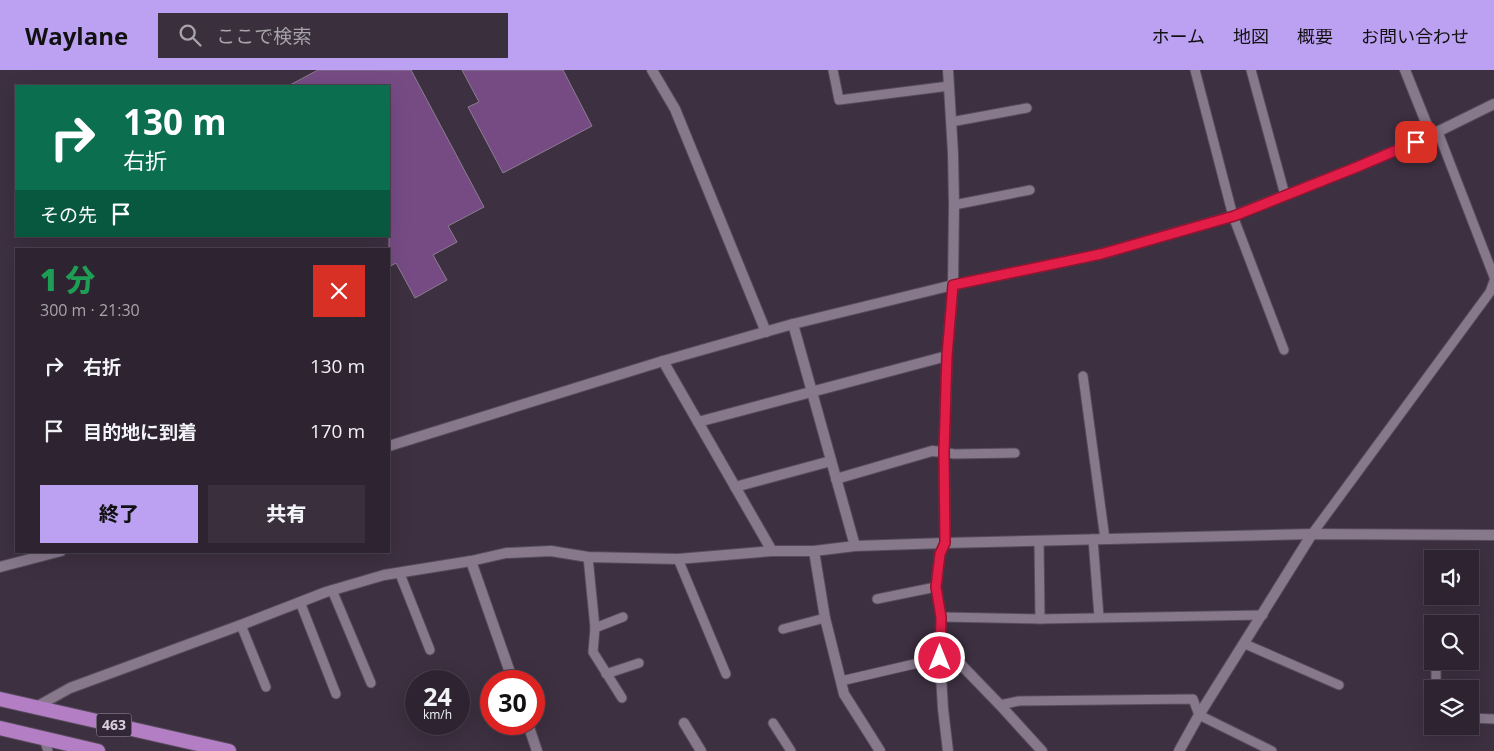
<!DOCTYPE html>
<html lang="ja">
<meta charset="utf-8">
<style>
body{margin:0;font-family:"Open Sans","Noto Sans JP",sans-serif;background:#3a303d;color:#f1f3f6;height:100vh;display:flex;flex-direction:column;font-size:19px;white-space:nowrap}
*{box-sizing:border-box;margin:0}
p{font-size:16px;color:#a7a4ab}
.icon{flex:none;width:28px;height:28px;fill:none;stroke:currentColor;stroke-width:2;stroke-linecap:round;stroke-linejoin:round}
.map{position:relative;flex:1;overflow:hidden}
.drawer{position:absolute;left:15px;top:178px;width:375px;height:305px;display:flex;flex-direction:column;background:#2e2431;border-radius:0px;box-shadow:0 5px 20px #0002,0 0 0 1px #49414d}
.drawer>*{flex:none}
.guide{position:absolute;left:15px;top:15px;width:375px;height:152px;border-radius:0px;box-shadow:0 5px 20px #0002,0 0 0 1px #49414d;background:#0b6e4f;color:#fff;overflow:hidden}
.tools{position:absolute;left:1424px;top:480px;display:grid;gap:10px}
.tools a{display:grid;place-items:center;width:55px;height:55px;border-radius:0px;background:#2e2431;box-shadow:0 5px 20px #0002,0 0 0 1px #49414d;font-size:25px}
.speed{position:absolute;left:405px;top:600px;display:flex;gap:10px;font-size:25px;font-weight:700;text-align:center}
.speed>*{display:grid;place-content:center;width:65px;height:65px;border-radius:50%;background:#2e2431;box-shadow:0 5px 20px #0002,0 0 0 1px #49414d;line-height:1}
.speed small{font-size:12px;font-weight:400}
.speed .limit{border:8px solid #d22;background:#fff;color:#111}
.pin{position:absolute;display:grid;place-items:center;width:42px;height:42px;color:#fff;margin:-21px;border-radius:10px;box-shadow:0 2px 8px #0006}
.me{position:absolute;width:55px;margin:-28px;rotate:0deg;stroke-linejoin:round;filter:drop-shadow(0 0 4px #0008)}
.turn{display:flex;align-items:center;gap:18px;height:105px;padding:0 25px;font-size:22px}
.turn .icon{width:65px;height:65px;stroke-width:2.5}
.turn b{display:block;font-size:35px;line-height:42px}
.then{display:flex;align-items:center;height:48px;padding:0 25px;background:#0003;gap:10px;font-size:19px}
.round{display:grid;place-items:center;flex:none;width:52px;height:52px;border-radius:0px;background:#3a303d}
.headline{display:flex;align-items:center;justify-content:space-between;height:85px;padding:0 25px}
h1{font-size:30px;font-weight:800;line-height:38px;color:#1e9e55}
.action{display:flex;gap:10px;margin-top:auto;padding:10px 25px}
.action a{flex:1;height:58px;border-radius:0px;background:#bca0f2;color:#111;font-size:20px;font-weight:800;line-height:58px;text-align:center}
.action a+a{background:#3a303d;color:#f1f3f6}
ul{padding:0;list-style:none}
li{display:flex;align-items:center;gap:15px;height:65px;padding:0 25px}
li div{flex:1}
li b{display:block;font-size:19px}
li em{font-style:normal}
header{display:flex;align-items:center;gap:30px;box-sizing:border-box;height:70px;padding:0 25px;background:#bca0f2;color:#111}
header strong{font-size:24px}
nav{display:flex;gap:28px;margin-inline-start:auto;font-size:18px}
.search{width:350px;height:45px;background:#3a303d;display:flex;align-items:center;gap:12px;box-sizing:border-box;padding:0 18px;border-radius:0px;color:#a7a4ab;font-size:19px}
.map>svg:first-child{display:block}
</style>
<header>
<strong>Waylane</strong>
<div class="search"><svg class="icon" aria-label="search" viewBox="0 0 24 24"><circle cx="10" cy="10" r="6"/><path d="M15 15l6 6"/></svg>ここで検索</div>
<nav><a>ホーム</a><a>地図</a><a>概要</a><a>お問い合わせ</a></nav>
</header>
<div class="map">
<svg width="1494" height="681" viewBox="0 0 1494 681">
<rect width="100%" height="100%" fill="#3d3041"/>
<g fill="#764b84" stroke="#8b7d90">
<polygon points="318,0 411,0 484,137 448,156 457,172 433,185 447,210 415,228 396,193 389,197 389,16 288,16"/>
<polygon points="462,0 563,0 592,56 503,103 468,37 479,32"/>
</g>
<g fill="none" stroke-linecap="round" stroke-linejoin="round">
<g stroke="#564c5a" stroke-width="11">
<g id="service">
<polyline points="833,0 839,30 949,16"/>
<polyline points="1195,0 1233,146 1284,280"/>
<polyline points="1251,0 1285,125"/>
<polyline points="951,52 1027,38"/>
<polyline points="1438,62 1494,207"/>
<polyline points="954,135 1030,120"/>
<polyline points="1083,306 1105,469"/>
<polyline points="944,382 954,384 1015,383"/>
<polyline points="1312,464 1490,222 1494,211"/>
<polyline points="1093,469 1099,547"/>
<polyline points="1039,471 1040,549"/>
<polyline points="588,487 595,558 593,582 622,628"/>
<polyline points="678,489 726,604"/>
<polyline points="400,504 430,580"/>
<polyline points="332,520 371,613"/>
<polyline points="877,529 936,517"/>
<polyline points="300,532 336,624"/>
<polyline points="941,547 1040,549 1263,545"/>
<polyline points="241,555 266,617"/>
<polyline points="595,558 623,547"/>
<polyline points="783,559 825,548"/>
<polyline points="1245,574 1339,615"/>
<polyline points="606,604 639,593"/>
<polyline points="841,611 940,588"/>
<polyline points="1436,619 1436,591"/>
<polyline points="1000,635 1019,631 1193,629 1199,645 1272,681"/>
<polyline points="1470,648 1494,649"/>
<polyline points="773,653 791,681"/>
<polyline points="44,669 48,681"/>
</g>
</g>
<g stroke="#564c5a" stroke-width="12">
<g id="minor">
<polyline points="652,0 675,39 766,262"/>
<polyline points="1405,0 1431,65"/>
<polyline points="793,254 855,476"/>
<polyline points="663,291 772,481"/>
<polyline points="698,352 947,286"/>
<polyline points="389,376 663,291 793,254 953,215 1101,184 1233,146 1357,97 1431,65 1494,34"/>
<polyline points="836,409 932,381 944,382"/>
<polyline points="735,417 831,391"/>
<polyline points="814,481 825,548 844,624 880,681"/>
<polyline points="471,491 513,611"/>
<polyline points="0,497 61,481"/>
<polyline points="940,573 1000,635 1042,681"/>
<polyline points="36,637 70,618 241,555 326,522 384,505 471,491 506,483 551,481 588,487 678,489 772,481 814,481 855,476 945,473 1312,464 1494,465"/>
<polyline points="684,653 701,681"/>
<polyline points="528,654 537,681"/>
<polyline points="948,681 943,639 940,588 941,547 936,517 940,483 945,473 944,382 947,286 953,215 954,135 953,83 948,0"/>
<polyline points="1179,681 1199,645 1312,464"/>
</g>
</g>
<g stroke="#564c5a" stroke-width="16">
<g id="trunk">
<polyline points="0,629 229,681"/>
<polyline points="0,658 98,681"/>
</g>
</g>
<use href="#service" stroke="#87788c" stroke-width="9"/>
<use href="#minor" stroke="#87788c" stroke-width="10"/>
<use href="#trunk" stroke="#b47ec5" stroke-width="14"/>
</g>
<g fill="none" stroke-linecap="round" stroke-linejoin="round">
<g stroke="#92132f" stroke-width="12">
<polyline id="route" points="940,588 941,547 936,517 940,484 945,473 944,382 947,286 953,215 1101,184 1234,146 1357,97 1416,72"/>
</g>
<use href="#route" stroke="#e11d48" stroke-width="9"/>
</g>
<g text-anchor="middle" stroke-width="5" stroke-linejoin="round" paint-order="stroke">
<rect fill="#332637" stroke="#a69daa" stroke-width="1" x="96.5" y="643.5" width="35" height="23" rx="4"/>
<g font-size="14" font-weight="bold" fill="#d8d0db">
<text x="114" y="660">463</text>
</g>
</g>
</svg>
<div class="tools">
<a><svg class="icon" aria-label="sound" viewBox="0 0 24 24"><path d="M4 9h4l5-4v14l-5-4H4zM17 9q2 3 0 6"/></svg></a>
<a><svg class="icon" aria-label="search" viewBox="0 0 24 24"><circle cx="10" cy="10" r="6"/><path d="M15 15l6 6"/></svg></a>
<a><svg class="icon" aria-label="layers" viewBox="0 0 24 24"><path d="M12 4l9 5-9 5-9-5zM3 14l9 5 9-5"/></svg></a>
</div>
<div class="speed"><div>24<small>km/h</small></div><div class="limit">30</div></div>
<div class="pin" style="left:1416px;top:72px;background:#d93025"><svg class="icon" aria-label="arrive" viewBox="0 0 24 24"><path d="M6 21V4h12l-3 4 3 4H6"/></svg></div>
<svg class="me" style="left:940px;top:588px" viewBox="-20 -20 40 40"><circle r="17" fill="#e11d48" stroke="#fff" stroke-width="3"/><path d="M0-11L8 9 0 5-8 9z" fill="#fff"/></svg>
<div class="guide">
<div class="turn"><svg class="icon" aria-label="right" viewBox="0 0 24 24"><path d="M7 20v-9h11M14 6l5 5-5 5"/></svg><div><b>130 m</b>右折</div></div>
<div class="then">その先<svg class="icon" aria-label="arrive" viewBox="0 0 24 24"><path d="M6 21V4h12l-3 4 3 4H6"/></svg></div>
</div>
<section class="drawer">
<div class="headline"><div><h1>1 分</h1><p>300 m · 21:30</p></div><a class="round" style="background:#d93025;color:#fff"><svg class="icon" aria-label="close" viewBox="0 0 24 24"><path d="M6 6l12 12M18 6L6 18"/></svg></a></div>
<ul>
<li><svg class="icon" aria-label="right" viewBox="0 0 24 24"><path d="M7 20v-9h11M14 6l5 5-5 5"/></svg><div><b>右折</b></div><em>130 m</em></li>
<li><svg class="icon" aria-label="arrive" viewBox="0 0 24 24"><path d="M6 21V4h12l-3 4 3 4H6"/></svg><div><b>目的地に到着</b></div><em>170 m</em></li>
</ul>
<div class="action"><a>終了</a><a>共有</a></div>
</section>
</div>
